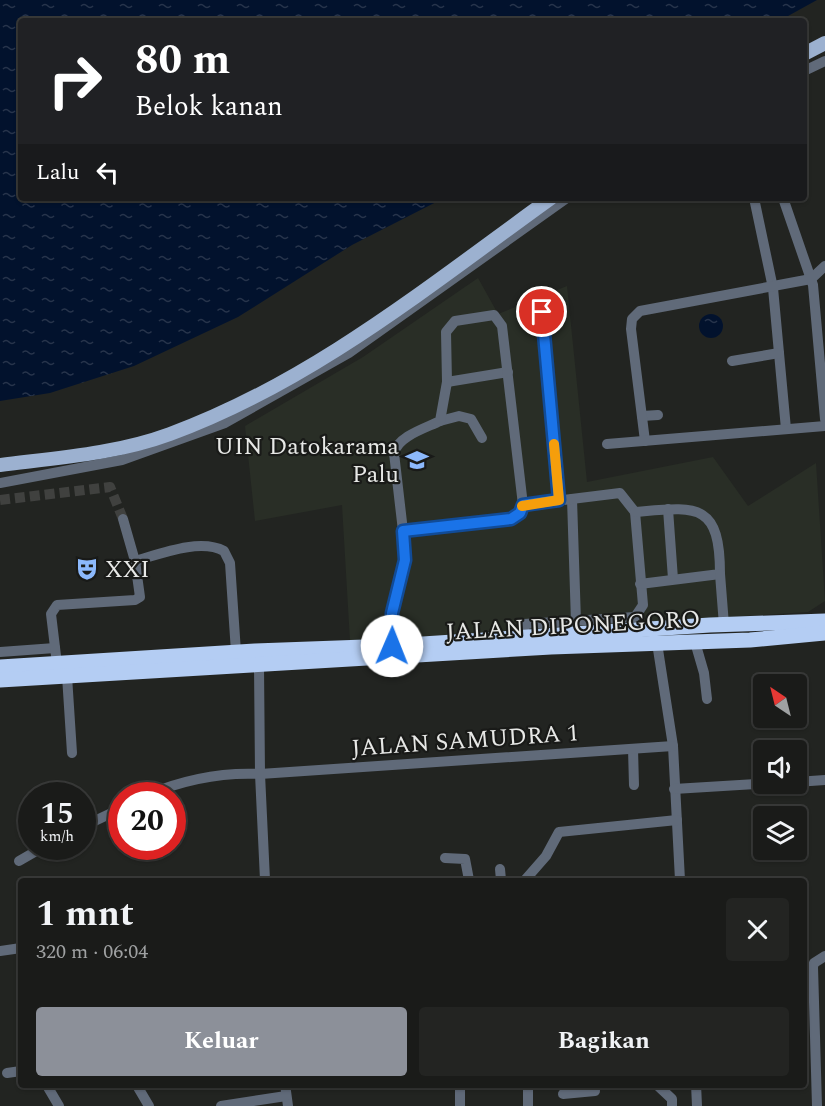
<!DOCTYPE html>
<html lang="id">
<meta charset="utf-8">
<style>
body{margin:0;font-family:Spectral,serif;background:#232422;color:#f1f3f6;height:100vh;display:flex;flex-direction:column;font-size:22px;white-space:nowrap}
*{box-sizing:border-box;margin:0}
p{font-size:20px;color:#9fa1a2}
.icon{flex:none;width:33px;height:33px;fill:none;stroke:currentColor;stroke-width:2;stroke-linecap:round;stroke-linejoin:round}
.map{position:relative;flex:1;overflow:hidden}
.sheet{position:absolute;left:18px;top:878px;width:789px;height:210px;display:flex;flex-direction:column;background:#1a1b19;border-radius:6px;box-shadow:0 2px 4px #0004,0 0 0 2px #383938}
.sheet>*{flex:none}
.banner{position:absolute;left:18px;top:18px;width:789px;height:183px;border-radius:6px;box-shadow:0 2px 4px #0004,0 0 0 2px #383938;background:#202124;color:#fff;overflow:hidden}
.needle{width:39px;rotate:325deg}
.fabs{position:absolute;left:753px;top:674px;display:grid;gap:12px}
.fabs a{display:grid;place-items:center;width:54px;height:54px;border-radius:6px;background:#1a1b19;box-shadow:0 2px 4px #0004,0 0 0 2px #383938;font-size:30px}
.speed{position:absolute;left:18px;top:782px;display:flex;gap:12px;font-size:30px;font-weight:700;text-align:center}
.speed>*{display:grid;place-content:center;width:78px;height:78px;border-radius:50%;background:#1a1b19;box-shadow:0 2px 4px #0004,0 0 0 2px #383938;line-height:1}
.speed small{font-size:15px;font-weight:400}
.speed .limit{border:9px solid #d22;background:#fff;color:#111}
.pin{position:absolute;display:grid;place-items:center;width:51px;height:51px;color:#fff;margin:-26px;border:3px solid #fff;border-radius:50%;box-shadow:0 2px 6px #0007}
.me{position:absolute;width:66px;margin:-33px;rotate:1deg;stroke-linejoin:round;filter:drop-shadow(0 0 4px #0008)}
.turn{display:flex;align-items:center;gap:21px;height:126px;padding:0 18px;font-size:27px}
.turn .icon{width:78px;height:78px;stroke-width:2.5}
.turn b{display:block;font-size:42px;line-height:51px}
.then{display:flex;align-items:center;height:57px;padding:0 18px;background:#0003;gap:12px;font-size:22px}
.round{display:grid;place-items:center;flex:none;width:63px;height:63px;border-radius:6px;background:#232422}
.overview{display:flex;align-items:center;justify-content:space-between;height:102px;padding:0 18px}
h1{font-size:36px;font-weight:700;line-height:45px}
.button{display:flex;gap:12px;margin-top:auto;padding:12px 18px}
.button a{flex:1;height:69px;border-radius:6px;background:#8c9099;color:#fff;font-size:24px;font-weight:700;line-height:69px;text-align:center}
.button a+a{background:#232422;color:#f1f3f6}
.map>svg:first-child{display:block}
</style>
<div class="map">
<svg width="825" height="1106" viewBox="0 0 825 1106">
<defs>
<pattern id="water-ripples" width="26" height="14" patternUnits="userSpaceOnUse" patternTransform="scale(1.5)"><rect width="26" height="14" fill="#02122d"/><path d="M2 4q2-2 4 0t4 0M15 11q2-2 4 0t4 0" fill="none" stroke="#27344b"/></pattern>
</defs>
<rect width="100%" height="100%" fill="#222421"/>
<polygon fill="#292e26" points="478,278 498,314 567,286 587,482 713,457 748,506 816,463 825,601 808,612 350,641 342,505 255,521 245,426 363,357"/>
<g fill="url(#water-ripples)">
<polygon points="0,0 817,0 779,21 21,21 21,198 444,198 352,245 238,317 134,366 50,393 0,401"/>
<circle cx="711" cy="326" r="12"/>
</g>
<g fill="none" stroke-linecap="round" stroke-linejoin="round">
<polyline stroke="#40413f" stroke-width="10" stroke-dasharray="10 5" stroke-linecap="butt" points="0,500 110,487 123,519"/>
<g stroke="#606a79" stroke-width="10">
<polyline points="804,71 825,61"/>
<polyline points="754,198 773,288 786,429"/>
<polyline points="783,198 813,285 825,419"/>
<polyline points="542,312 559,500"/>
<polyline points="732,361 779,353"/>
<polyline points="447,382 508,372"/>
<polyline points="642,416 658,415"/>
<polyline points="440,421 459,416 471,419 482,438"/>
<polyline points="645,441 631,329 632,319 640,311 811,279 825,266"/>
<polyline points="607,444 825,426"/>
<polyline points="0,483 122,460 225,423 349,353 567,198"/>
<polyline points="572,499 576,622"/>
<polyline points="523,505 620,493 635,512 643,605 635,617 524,624 525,637"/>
<polyline points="668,509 673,579"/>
<path d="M635,512C696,507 720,501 720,574L640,584"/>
<path d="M135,561C160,554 200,538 224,551L230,563L236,652"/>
<polyline points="720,574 724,625"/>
<polyline points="695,642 704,673 707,699"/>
<polyline points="657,643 673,746 680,880"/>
<path d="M392,646V613L405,560L403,531L511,519L520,513L523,505L502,326L494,315L455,321L446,332L447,382L440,421C426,428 398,436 394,453L403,531"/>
<polyline points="0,652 55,648"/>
<polyline points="57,664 51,614 57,605 135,600 140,597 135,561 123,519"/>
<polyline points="259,666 260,774 265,880"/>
<polyline points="67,676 72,753"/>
<polyline points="633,749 634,785"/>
<polyline points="796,782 825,780"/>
<polyline points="674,789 773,783"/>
<path d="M147,795C183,780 220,772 260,774L673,746"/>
<polyline points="82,827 122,808"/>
<polyline points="445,858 465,859 469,880"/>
<polyline points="19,861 45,846"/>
<polyline points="500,869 501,880"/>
<polyline points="525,880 546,856 559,832 677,820"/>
<polyline points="0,951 21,948"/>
<polyline points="7,1073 21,1071"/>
<polyline points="46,1084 59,1106"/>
<polyline points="136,1084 149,1106"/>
<polyline points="285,1084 288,1106"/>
<polyline points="656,1084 672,1099 672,1106"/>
<polyline points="696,1084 697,1106"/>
<polyline points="563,1094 595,1091 594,1084"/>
<polyline points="221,1106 286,1096"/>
<polyline points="460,1106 460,1084"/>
<polyline points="528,1106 528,1084"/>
<polyline points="817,1106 813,967 814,963 825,956"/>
</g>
<g stroke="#9cb1d0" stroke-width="14">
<polyline points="804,54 825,43"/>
<path d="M0,465C56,458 116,454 170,434C312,382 430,285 551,198"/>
</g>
<g stroke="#b4cdf3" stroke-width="15">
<polyline points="0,667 255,651 392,646 710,625 825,621"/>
<polyline points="0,680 551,647 750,640 825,633"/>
</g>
</g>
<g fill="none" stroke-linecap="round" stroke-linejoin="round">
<g stroke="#114b97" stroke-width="15">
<polyline id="route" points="392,646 392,613 405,560 403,531 511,519 520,513 523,505 559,500 542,312"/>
</g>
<use href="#route" stroke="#1a73e8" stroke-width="10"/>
<polyline stroke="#f59e0b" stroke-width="10" points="522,506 559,500 554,444"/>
</g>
<defs>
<g id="university-bare" transform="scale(1.8)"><path d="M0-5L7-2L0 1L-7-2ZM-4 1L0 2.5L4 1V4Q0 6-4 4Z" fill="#8cb9fc" stroke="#191a18" stroke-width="2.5" paint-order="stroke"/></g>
<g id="theatre-bare" transform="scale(1.8)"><path d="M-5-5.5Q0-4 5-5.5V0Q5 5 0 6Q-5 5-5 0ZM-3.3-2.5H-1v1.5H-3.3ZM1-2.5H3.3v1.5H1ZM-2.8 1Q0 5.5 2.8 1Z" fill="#8cb9fc" stroke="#191a18" stroke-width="2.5" paint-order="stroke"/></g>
</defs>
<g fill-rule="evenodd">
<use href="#university-bare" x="417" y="460"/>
<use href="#theatre-bare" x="87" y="569"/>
</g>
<g text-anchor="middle" stroke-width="4.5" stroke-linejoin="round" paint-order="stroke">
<g font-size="24" fill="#e7e8e6" stroke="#191a18" text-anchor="end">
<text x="399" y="454">UIN Datokarama<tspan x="399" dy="28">Palu</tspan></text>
<text x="105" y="577" text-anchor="start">XXI</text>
</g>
<g font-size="24" fill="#e7e8e6" stroke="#191a18">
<text transform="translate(573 625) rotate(-3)" y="8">JALAN DIPONEGORO</text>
<text transform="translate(465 740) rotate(-4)" y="8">JALAN SAMUDRA 1</text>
</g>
</g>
</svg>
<div class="fabs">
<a><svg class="needle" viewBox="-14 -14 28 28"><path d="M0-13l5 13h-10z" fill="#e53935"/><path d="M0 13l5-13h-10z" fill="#9fa1a2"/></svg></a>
<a><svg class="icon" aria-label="sound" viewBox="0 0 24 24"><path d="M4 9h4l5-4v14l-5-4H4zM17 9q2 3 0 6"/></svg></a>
<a><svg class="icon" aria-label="layers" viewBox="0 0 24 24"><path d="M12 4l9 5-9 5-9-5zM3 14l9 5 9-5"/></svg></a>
</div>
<div class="speed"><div>15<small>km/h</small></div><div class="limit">20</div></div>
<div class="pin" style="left:542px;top:312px;background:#d93025"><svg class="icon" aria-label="arrive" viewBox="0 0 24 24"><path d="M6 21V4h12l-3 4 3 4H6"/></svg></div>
<svg class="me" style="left:392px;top:646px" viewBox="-20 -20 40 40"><circle r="19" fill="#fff"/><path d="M0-13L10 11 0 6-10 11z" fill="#1a73e8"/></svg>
<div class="banner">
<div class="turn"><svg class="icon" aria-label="right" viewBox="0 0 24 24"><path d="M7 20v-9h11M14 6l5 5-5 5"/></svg><div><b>80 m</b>Belok kanan</div></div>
<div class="then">Lalu<svg class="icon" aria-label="left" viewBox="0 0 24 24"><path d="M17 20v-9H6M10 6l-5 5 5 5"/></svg></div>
</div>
<section class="sheet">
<div class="overview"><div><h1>1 mnt</h1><p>320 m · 06:04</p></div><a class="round"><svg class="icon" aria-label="close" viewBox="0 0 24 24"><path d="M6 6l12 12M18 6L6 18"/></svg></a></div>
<div class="button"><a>Keluar</a><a>Bagikan</a></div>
</section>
</div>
